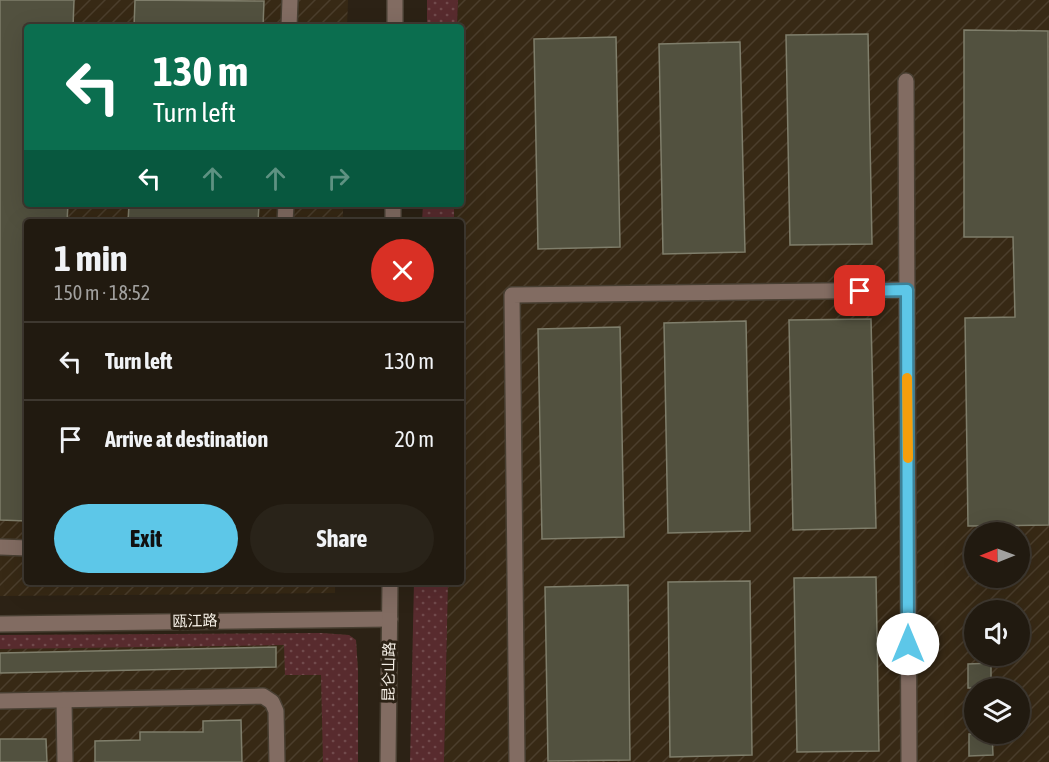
<!DOCTYPE html>
<meta charset="utf-8">
<style>
body{margin:0;font-family:"Asap Condensed","Noto Sans SC",sans-serif;background:#292319;color:#f1f3f6;height:100vh;display:flex;flex-direction:column;font-size:22px;white-space:nowrap}
*{box-sizing:border-box;margin:0}
p{font-size:20px;color:#a2a19f}
.icon{flex:none;width:33px;height:33px;fill:none;stroke:currentColor;stroke-width:2;stroke-linecap:round;stroke-linejoin:round}
.map{position:relative;flex:1;overflow:hidden}
.details{position:absolute;left:24px;top:219px;width:440px;height:366px;display:flex;flex-direction:column;background:#211a10;border-radius:6px;box-shadow:0 6px 24px #0002,0 0 0 2px #3e3830}
.details>*{flex:none}
.banner{position:absolute;left:24px;top:24px;width:440px;height:183px;border-radius:6px;box-shadow:0 6px 24px #0002,0 0 0 2px #3e3830;background:#0b6e4f;color:#fff;overflow:hidden}
.needle{width:39px;rotate:269deg}
.fabs{position:absolute;left:964px;top:522px;display:grid;gap:12px}
.fabs a{display:grid;place-items:center;width:66px;height:66px;border-radius:50%;background:#211a10;box-shadow:0 6px 24px #0002,0 0 0 2px #3e3830;font-size:30px}
.pin{position:absolute;display:grid;place-items:center;width:51px;height:51px;color:#fff;margin:-26px;border-radius:12px;box-shadow:0 3px 9px #0006}
.me{position:absolute;width:66px;margin:-33px;rotate:0deg;stroke-linejoin:round;filter:drop-shadow(0 0 4px #0008)}
.turn{display:flex;align-items:center;gap:21px;height:126px;padding:0 30px;font-size:27px}
.turn .icon{width:78px;height:78px;stroke-width:2.5}
.turn b{display:block;font-size:42px;line-height:51px}
.lanes{display:flex;align-items:center;height:57px;padding:0 30px;background:#0003;justify-content:center;gap:30px;direction:ltr}
.lanes .off{opacity:.35}
.round{display:grid;place-items:center;flex:none;width:63px;height:63px;border-radius:32px;background:#292319}
.summary{display:flex;align-items:center;justify-content:space-between;height:102px;padding:0 30px}
h1{font-size:36px;font-weight:700;line-height:45px}
.primary-button{display:flex;gap:12px;margin-top:auto;padding:12px 30px}
.primary-button a{flex:1;height:69px;border-radius:36px;background:#5dc7e8;color:#111;font-size:24px;font-weight:700;line-height:69px;text-align:center}
.primary-button a+a{background:#292319;color:#f1f3f6}
ul{padding:0;list-style:none}
li{display:flex;align-items:center;gap:18px;height:78px;padding:0 30px;border-top:2px solid #3e3830}
li div{flex:1}
li b{display:block;font-size:22px}
li em{font-style:normal}
.map>svg:first-child{display:block}
</style>
<div class="map">
<svg width="1049" height="762" viewBox="0 0 1049 762">
<defs>
<pattern id="industrial-furrows" width="10" height="10" patternUnits="userSpaceOnUse" patternTransform="scale(1.5)"><rect width="10" height="10" fill="#372915"/><path d="M-1 1l2-2M0 10L10 0M9 11l2-2" fill="none" stroke="#4b3e2c"/></pattern>
<pattern id="grass-dots" width="8" height="8" patternUnits="userSpaceOnUse" patternTransform="scale(1.5)"><rect width="8" height="8" fill="#582b2e"/><path d="M2 2h.1M6 6h.1" fill="none" stroke="#714a4c" stroke-width="1.8" stroke-linecap="round"/></pattern>
</defs>
<rect width="100%" height="100%" fill="#2c2215"/>
<g fill="url(#industrial-furrows)" fill-rule="evenodd">
<polygon points="0,0 348,0 347,27 27,27 27,204 343,204 343,222 27,222 27,582 335,582 335,593 0,596"/>
<path d="M458,0H1049V762H444L448,582H460V222H454V204H460V27H457ZM975,532H1020V578H975ZM975,610H1020V656H975ZM975,688H1020V734H975Z"/>
<polygon points="321,633 349,635 356,640 358,671 358,762 0,762 0,635"/>
</g>
<g fill="url(#grass-dots)">
<polygon points="427,0 458,0 457,27 427,27"/>
<polygon points="423,204 454,204 454,222 422,222"/>
<polygon points="414,582 448,582 444,762 410,762"/>
<polygon points="321,633 349,635 356,640 358,671 358,762 323,762 321,675 285,675 284,645 0,649 0,635"/>
</g>
<g fill="#52513f" stroke="#7f7e6b" stroke-width="1.5">
<polygon points="0,0 74,0 73,27 27,27 27,204 68,204 67,222 27,222 27,521 0,520"/>
<polygon points="135,0 264,1 263,27 134,27"/>
<polygon points="964,30 1048,31 1049,525 968,526 965,318 1015,317 1013,237 964,237"/>
<polygon points="868,34 872,244 790,245 786,35"/>
<polygon points="616,37 620,247 538,249 534,39"/>
<polygon points="740,42 745,252 663,254 659,44"/>
<polygon points="129,204 259,204 258,222 128,222"/>
<polygon points="871,319 876,528 793,530 789,320"/>
<polygon points="746,321 750,531 668,533 664,323"/>
<polygon points="620,327 624,537 542,539 538,329"/>
<polygon points="876,577 879,751 797,752 794,578"/>
<polygon points="750,581 752,755 670,757 668,582"/>
<polygon points="628,585 630,760 548,761 545,587"/>
<polygon points="276,647 276,667 0,673 0,653"/>
<polygon points="991,663 991,688 968,688 968,664"/>
<polygon points="241,720 242,762 95,762 95,741 140,740 140,732 203,732 203,721"/>
<polygon points="969,734 992,734 993,755 969,756"/>
<polygon points="0,739 46,739 47,762 0,762"/>
</g>
<g fill="none" stroke-linecap="round" stroke-linejoin="round">
<g stroke="#483f32" stroke-width="18">
<g id="minor">
<polyline points="289,27 290,0"/>
<polyline points="395,27 395,0"/>
<polyline points="906,81 909,762"/>
<polyline points="285,222 286,204"/>
<polyline points="393,222 393,204"/>
<polyline points="0,547 27,548"/>
<polyline points="0,624 390,619"/>
<polyline points="64,700 65,762"/>
<polyline points="0,701 263,696 272,702 276,711 277,762"/>
<polyline points="388,762 390,582"/>
<polyline points="517,762 512,295 907,290"/>
</g>
</g>
<use href="#minor" stroke="#826c62" stroke-width="15"/>
</g>
<g fill="none" stroke-linecap="round" stroke-linejoin="round">
<g stroke="#3c8197" stroke-width="15">
<polyline id="route" points="860,291 907,290 908,644"/>
</g>
<use href="#route" stroke="#5dc7e8" stroke-width="10"/>
<polyline stroke="#f59e0b" stroke-width="10" points="907,378 908,458"/>
</g>
<g text-anchor="middle" stroke-width="6" stroke-linejoin="round" paint-order="stroke">
<g font-size="15" fill="#f5efe6" stroke="#2c2215">
<text transform="translate(195 621) rotate(-1)" y="5">瓯江路</text>
<text transform="translate(389 672) rotate(-89)" y="5">昆仑山路</text>
</g>
</g>
</svg>
<div class="fabs">
<a><svg class="needle" viewBox="-14 -14 28 28"><path d="M0-13l5 13h-10z" fill="#e53935"/><path d="M0 13l5-13h-10z" fill="#a2a19f"/></svg></a>
<a><svg class="icon" aria-label="sound" viewBox="0 0 24 24"><path d="M4 9h4l5-4v14l-5-4H4zM17 9q2 3 0 6"/></svg></a>
<a><svg class="icon" aria-label="layers" viewBox="0 0 24 24"><path d="M12 4l9 5-9 5-9-5zM3 14l9 5 9-5"/></svg></a>
</div>
<div class="pin" style="left:860px;top:291px;background:#d93025"><svg class="icon" aria-label="arrive" viewBox="0 0 24 24"><path d="M6 21V4h12l-3 4 3 4H6"/></svg></div>
<svg class="me" style="left:908px;top:644px" viewBox="-20 -20 40 40"><circle r="19" fill="#fff"/><path d="M0-13L10 11 0 6-10 11z" fill="#5dc7e8"/></svg>
<div class="banner">
<div class="turn"><svg class="icon" aria-label="left" viewBox="0 0 24 24"><path d="M17 20v-9H6M10 6l-5 5 5 5"/></svg><div><b>130 m</b>Turn left</div></div>
<div class="lanes"><svg class="icon" aria-label="left" viewBox="0 0 24 24"><path d="M17 20v-9H6M10 6l-5 5 5 5"/></svg><svg class="icon off" aria-label="ahead" viewBox="0 0 24 24"><path d="M12 20V5M6 11l6-6 6 6"/></svg><svg class="icon off" aria-label="ahead" viewBox="0 0 24 24"><path d="M12 20V5M6 11l6-6 6 6"/></svg><svg class="icon off" aria-label="right" viewBox="0 0 24 24"><path d="M7 20v-9h11M14 6l5 5-5 5"/></svg></div>
</div>
<section class="details">
<div class="summary"><div><h1>1 min</h1><p>150 m · 18:52</p></div><a class="round" style="background:#d93025;color:#fff"><svg class="icon" aria-label="close" viewBox="0 0 24 24"><path d="M6 6l12 12M18 6L6 18"/></svg></a></div>
<ul>
<li><svg class="icon" aria-label="left" viewBox="0 0 24 24"><path d="M17 20v-9H6M10 6l-5 5 5 5"/></svg><div><b>Turn left</b></div><em>130 m</em></li>
<li><svg class="icon" aria-label="arrive" viewBox="0 0 24 24"><path d="M6 21V4h12l-3 4 3 4H6"/></svg><div><b>Arrive at destination</b></div><em>20 m</em></li>
</ul>
<div class="primary-button"><a>Exit</a><a>Share</a></div>
</section>
</div>
